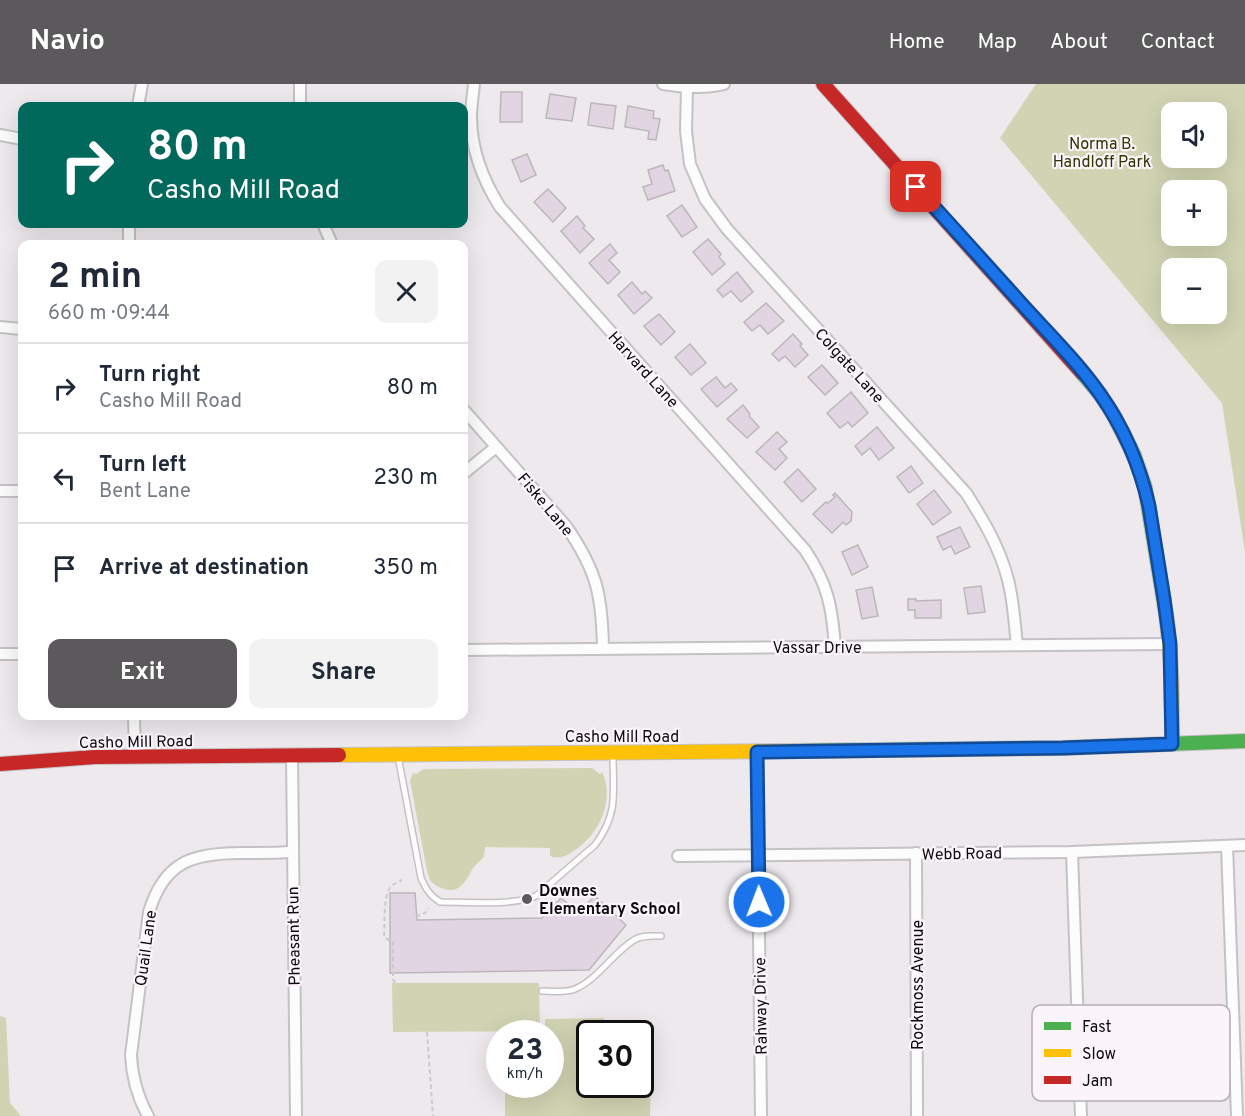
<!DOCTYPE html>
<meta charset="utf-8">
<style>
body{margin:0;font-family:Overpass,sans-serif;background:#f2f2f3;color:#1f2937;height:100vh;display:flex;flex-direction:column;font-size:22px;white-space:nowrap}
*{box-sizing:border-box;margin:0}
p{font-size:20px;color:#747a83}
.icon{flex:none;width:33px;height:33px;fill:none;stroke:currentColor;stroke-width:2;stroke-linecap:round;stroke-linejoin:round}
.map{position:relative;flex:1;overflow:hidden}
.side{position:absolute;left:18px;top:156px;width:450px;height:480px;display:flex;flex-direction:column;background:#fff;border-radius:12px;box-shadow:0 6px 24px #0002}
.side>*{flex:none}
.banner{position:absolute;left:18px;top:18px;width:450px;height:126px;border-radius:12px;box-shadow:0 6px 24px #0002;background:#00695c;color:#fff;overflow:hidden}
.tools{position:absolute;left:1161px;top:18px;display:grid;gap:12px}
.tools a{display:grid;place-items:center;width:66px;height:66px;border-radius:12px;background:#fff;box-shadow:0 6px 24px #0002;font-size:30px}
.speed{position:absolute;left:486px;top:936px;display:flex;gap:12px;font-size:30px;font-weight:700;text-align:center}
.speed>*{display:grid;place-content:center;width:78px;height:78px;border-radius:50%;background:#fff;box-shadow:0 6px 24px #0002;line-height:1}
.speed small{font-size:15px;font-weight:400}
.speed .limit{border:3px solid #111;border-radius:9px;background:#fff;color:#111}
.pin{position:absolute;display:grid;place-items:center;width:51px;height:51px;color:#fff;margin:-26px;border-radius:12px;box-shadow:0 3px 9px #0006}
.me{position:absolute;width:66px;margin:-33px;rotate:359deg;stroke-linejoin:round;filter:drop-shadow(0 0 4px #0008)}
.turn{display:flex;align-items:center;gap:21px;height:126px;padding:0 30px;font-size:27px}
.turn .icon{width:78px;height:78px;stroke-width:2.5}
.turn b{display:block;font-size:42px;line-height:51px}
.round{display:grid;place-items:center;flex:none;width:63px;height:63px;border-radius:12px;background:#f2f2f3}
.summary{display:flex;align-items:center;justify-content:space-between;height:102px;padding:0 30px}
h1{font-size:36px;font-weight:700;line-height:45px}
.action{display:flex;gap:12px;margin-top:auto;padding:12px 30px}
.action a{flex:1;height:69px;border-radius:12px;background:#5b595b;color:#fff;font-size:24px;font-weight:700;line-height:69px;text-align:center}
.action a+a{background:#f2f2f3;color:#1f2937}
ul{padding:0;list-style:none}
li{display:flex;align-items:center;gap:18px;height:90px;padding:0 30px;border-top:2px solid #e0e1e3}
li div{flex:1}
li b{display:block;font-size:22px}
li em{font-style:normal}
header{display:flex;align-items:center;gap:36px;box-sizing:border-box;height:84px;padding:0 30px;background:#5b595b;color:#fff}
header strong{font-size:28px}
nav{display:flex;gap:33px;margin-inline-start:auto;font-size:21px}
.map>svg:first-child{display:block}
</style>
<header>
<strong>Navio</strong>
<nav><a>Home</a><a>Map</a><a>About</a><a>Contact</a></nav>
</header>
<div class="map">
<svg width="1245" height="1032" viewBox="0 0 1245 1032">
<rect width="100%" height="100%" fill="#ede9ed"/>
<g fill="#d0d4b2" fill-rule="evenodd">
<path d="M1036,0H1245V468L1222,319L1000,54ZM1216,28V74H1172V28ZM1216,106V152H1172V106ZM1216,184V230H1172V184Z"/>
<path d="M592,684L600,690L602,688C615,715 600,748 578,764C570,770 563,775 552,773L550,771V764L485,763C484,778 482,773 474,783C469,790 465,801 456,805C448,808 435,803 430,796C429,793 428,790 427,787L411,702L410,697L413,689L416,690L424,685Z"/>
<polygon points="392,899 539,899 540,947 393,948"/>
<polygon points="0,932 6,934 10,1019 21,1032 0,1032"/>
<polygon points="604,934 604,949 590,950 590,1000 640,1000 641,952 652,952 650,1032 505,1032 505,1001 550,1000 550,950 545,949 545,935"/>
</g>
<g fill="#e1d5e1" stroke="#bab7ba" stroke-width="1.5">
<polygon points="501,8 522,8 522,38 500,38"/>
<polygon points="550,10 576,14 572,37 546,34"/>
<polygon points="591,19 616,22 613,45 588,41"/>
<polygon points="628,22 654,27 653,34 660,35 656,56 648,55 649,47 625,43"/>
<polygon points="527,70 536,91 521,98 512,76"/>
<polygon points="663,81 665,87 668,86 675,107 648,116 643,103 652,100 648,86"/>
<polygon points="548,105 566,124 553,138 534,118"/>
<polygon points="682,121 697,143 682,153 667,132"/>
<polygon points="577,132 585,142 583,144 594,155 580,169 561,147"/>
<polygon points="708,155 721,170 719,173 725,180 712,191 693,168"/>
<polygon points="610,160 617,169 609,176 620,188 608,200 589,179"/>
<polygon points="737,188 753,208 741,218 731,207 723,213 717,206"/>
<polygon points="632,198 642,210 645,207 652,214 634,230 618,211"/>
<polygon points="766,219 784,237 768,250 760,241 752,247 744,238"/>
<polygon points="659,230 675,248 661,261 644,242"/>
<polygon points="793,250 802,260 800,262 808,271 795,283 785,272 779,277 772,270"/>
<polygon points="690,260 706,279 691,291 675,273"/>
<polygon points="822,281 838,299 825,311 808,293"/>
<polygon points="716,293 725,304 731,299 737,306 717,323 701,305"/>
<polygon points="851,308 868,329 852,343 848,338 840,344 827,329"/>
<polygon points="743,321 750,330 749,332 759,343 747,354 727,335"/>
<polygon points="877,343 894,364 879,376 870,364 862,371 855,362"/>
<polygon points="777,348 787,358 779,365 787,374 775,386 756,368"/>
<polygon points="911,382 923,399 909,409 897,393"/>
<polygon points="798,385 816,405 802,418 784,398"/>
<polygon points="934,406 951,428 933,441 917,420"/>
<polygon points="835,409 852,428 851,437 846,441 843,438 832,449 813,430 826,418 828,419 835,413 833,411"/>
<polygon points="960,443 970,463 955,470 951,462 943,466 937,453"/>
<polygon points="858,461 868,483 852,491 842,468"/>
<polygon points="981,502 985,528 968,530 964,504"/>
<polygon points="872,503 878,532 862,535 856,506"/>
<polygon points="908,515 916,515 916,517 941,516 941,534 915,534 915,526 908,526"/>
<polygon points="390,809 415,809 417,836 542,834 561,814 578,828 595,812 626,841 589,886 390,889"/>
</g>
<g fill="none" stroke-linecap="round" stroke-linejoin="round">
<g stroke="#c4c2c4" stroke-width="8">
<g id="lane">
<path d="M398,672L421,794C426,805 430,812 440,818C467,818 512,822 536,812L595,761C619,729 613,708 613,670"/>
<path d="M542,907C552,907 566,909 575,905C597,896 614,868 634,856C642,851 652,852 661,852"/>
</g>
</g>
<g stroke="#c4c2c4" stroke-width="14">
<g id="street">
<path d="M474,0C473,11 471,22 471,33C471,66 483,96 500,123L805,466C828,500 832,523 835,563"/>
<path d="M663,0C684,3 703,5 724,0"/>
<path d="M687,3L686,47L690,80L705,115L727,145L966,409C986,440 1005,473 1011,510C1014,527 1015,544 1017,561"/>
<polyline points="138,22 142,0"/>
<polyline points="300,22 300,0"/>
<polyline points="0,51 22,55"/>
<polyline points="129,140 129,160"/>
<polyline points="323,140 332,160"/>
<polyline points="0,243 22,245"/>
<path d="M464,326L566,442C597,487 602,511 603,564"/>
<polyline points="464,389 496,363"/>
<polyline points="0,407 22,407"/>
<polyline points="464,566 1170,560"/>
<polyline points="0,570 22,570"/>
<polyline points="134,632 135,672"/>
<polyline points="757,668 761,1032"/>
<polyline points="292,671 296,1032"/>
<polyline points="1227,762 1237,1032"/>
<polyline points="1072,768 1081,1032"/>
<polyline points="916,769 917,1032"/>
<polyline points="678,772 1072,768 1245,761"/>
<path d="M148,1032C137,1012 132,994 131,971L149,828C164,778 192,769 241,769C258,769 275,769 293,768"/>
</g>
</g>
<g stroke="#c4c2c4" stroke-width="16">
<g id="fast">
<polyline points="1082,289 1100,310 1113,330 1134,371 1145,403 1166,530"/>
<polyline points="786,667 1063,664 1245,657"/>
</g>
</g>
<g stroke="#c4c2c4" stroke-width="16">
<g id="slow">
<path d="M1166,530C1172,574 1172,616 1172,660"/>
<polyline points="339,671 786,667"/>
</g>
</g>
<g stroke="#c4c2c4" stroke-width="16">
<g id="jam">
<polyline points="823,0 1082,289"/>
<polyline points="0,680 95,673 339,671"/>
</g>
</g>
<g stroke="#cbcacb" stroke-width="2" stroke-dasharray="4.5 3" stroke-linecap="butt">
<polyline points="416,833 425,829 429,824"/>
<path d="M395,899L393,895V858L387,855L384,852C385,840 383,813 390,804C393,800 398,798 402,796"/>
<polyline points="427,948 433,1032"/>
</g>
<use href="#lane" stroke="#fcfcfc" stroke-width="5"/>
<use href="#street" stroke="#fcfcfc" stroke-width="10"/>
<use href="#fast" stroke="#4caf50" stroke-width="14"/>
<use href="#slow" stroke="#ffc107" stroke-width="14"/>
<use href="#jam" stroke="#c62828" stroke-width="14"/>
</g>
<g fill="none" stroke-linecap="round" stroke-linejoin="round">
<g stroke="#114b97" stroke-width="15">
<path id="route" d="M759,818L757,668L1063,664L1172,660L1170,560L1164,515L1149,422C1140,382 1124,344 1100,310C1077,277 1047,248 1020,218C985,179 951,141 916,103"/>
</g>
<use href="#route" stroke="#1a73e8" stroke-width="10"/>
</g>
<circle fill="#5b595b" stroke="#fbf5fb" stroke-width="2" cx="527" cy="815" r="6"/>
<g text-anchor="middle" stroke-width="4.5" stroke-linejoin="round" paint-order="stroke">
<g font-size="16" fill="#313600" stroke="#fbf5fb">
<text x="1102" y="65">Norma B.<tspan x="1102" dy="18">Handloff Park</tspan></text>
</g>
<g font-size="16" fill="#0c0b0c" stroke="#fbf5fb">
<text transform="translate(850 281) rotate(48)" y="6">Colgate Lane</text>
<text transform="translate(644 285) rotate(48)" y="6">Harvard Lane</text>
<text transform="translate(546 420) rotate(50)" y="6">Fiske Lane</text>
<text x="817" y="569">Vassar Drive</text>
<text x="622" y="658">Casho Mill Road</text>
<text transform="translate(136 657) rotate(-1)" y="6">Casho Mill Road</text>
<text transform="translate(962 769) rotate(-1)" y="6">Webb Road</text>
<text transform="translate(293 852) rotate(-91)" y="6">Pheasant Run</text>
<text transform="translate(145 864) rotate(-82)" y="6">Quail Lane</text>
<text transform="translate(917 901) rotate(-90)" y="6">Rockmoss Avenue</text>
<text transform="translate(760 922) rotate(-91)" y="6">Rahway Drive</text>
</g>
<g font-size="16" font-weight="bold" fill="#0c0b0c" stroke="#fbf5fb" text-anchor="start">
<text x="539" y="812">Downes<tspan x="539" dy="18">Elementary School</tspan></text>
</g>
</g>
<rect x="1032" y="921" width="198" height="96" rx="9" fill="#fbf5fb" stroke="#b3afb3" stroke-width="1.5"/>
<rect x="1044" y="938" width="27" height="8" fill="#4caf50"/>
<rect x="1044" y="965" width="27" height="8" fill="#ffc107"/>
<rect x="1044" y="992" width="27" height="8" fill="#c62828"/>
<g font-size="16" fill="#0c0b0c">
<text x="1082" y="948">Fast</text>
<text x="1082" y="975">Slow</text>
<text x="1082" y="1002">Jam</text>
</g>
</svg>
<div class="tools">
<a><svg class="icon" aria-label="sound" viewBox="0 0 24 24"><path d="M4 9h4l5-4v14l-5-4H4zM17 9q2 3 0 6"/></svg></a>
<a>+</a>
<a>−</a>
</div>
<div class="speed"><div>23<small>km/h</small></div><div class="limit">30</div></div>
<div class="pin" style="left:916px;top:103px;background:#d93025"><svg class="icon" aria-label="arrive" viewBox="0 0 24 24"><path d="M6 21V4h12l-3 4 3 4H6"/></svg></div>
<svg class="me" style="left:759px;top:818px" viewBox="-20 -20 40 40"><circle r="17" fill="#1a73e8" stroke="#fff" stroke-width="3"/><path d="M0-11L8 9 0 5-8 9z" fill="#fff"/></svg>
<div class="banner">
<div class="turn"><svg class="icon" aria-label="right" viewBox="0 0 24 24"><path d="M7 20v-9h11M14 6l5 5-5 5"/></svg><div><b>80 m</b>Casho Mill Road</div></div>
</div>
<section class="side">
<div class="summary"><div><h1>2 min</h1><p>660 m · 09:44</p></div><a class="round"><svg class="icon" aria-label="close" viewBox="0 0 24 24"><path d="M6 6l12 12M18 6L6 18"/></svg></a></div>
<ul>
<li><svg class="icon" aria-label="right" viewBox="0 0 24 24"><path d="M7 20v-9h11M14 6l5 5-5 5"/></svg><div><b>Turn right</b><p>Casho Mill Road</p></div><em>80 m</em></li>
<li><svg class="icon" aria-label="left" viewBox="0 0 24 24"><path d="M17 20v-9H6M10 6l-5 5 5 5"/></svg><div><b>Turn left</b><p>Bent Lane</p></div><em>230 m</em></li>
<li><svg class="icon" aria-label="arrive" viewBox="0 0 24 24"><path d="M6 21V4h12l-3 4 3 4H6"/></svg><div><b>Arrive at destination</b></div><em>350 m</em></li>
</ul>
<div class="action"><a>Exit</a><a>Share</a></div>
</section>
</div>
